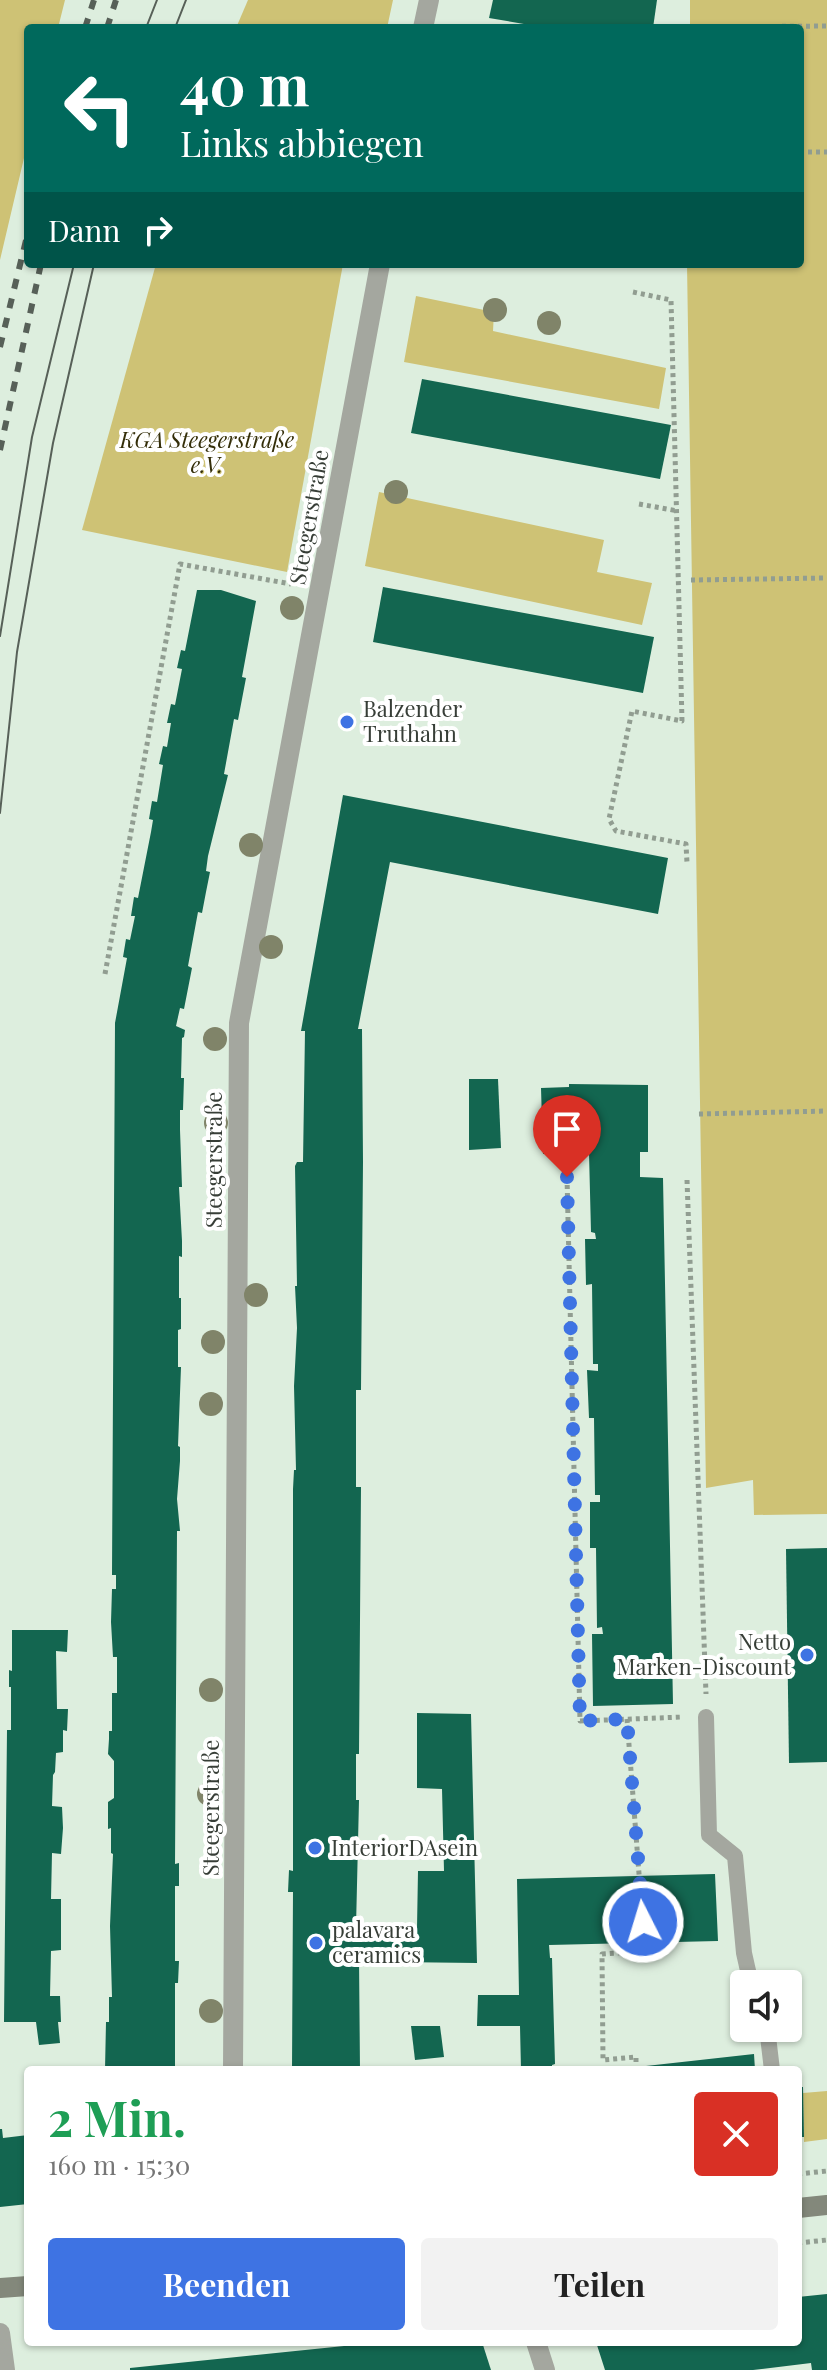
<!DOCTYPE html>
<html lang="de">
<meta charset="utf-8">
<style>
body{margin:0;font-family:"Playfair Display",serif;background:#f2f2f2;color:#222;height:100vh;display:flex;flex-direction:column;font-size:30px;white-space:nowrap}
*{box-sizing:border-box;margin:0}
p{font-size:26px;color:#767676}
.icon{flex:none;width:44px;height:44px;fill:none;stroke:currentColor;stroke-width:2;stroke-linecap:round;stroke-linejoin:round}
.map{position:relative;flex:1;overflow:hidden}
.sheet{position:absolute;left:24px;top:2066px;width:778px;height:280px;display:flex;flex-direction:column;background:#fff;border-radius:8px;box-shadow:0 2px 6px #0004}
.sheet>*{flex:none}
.top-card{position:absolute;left:24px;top:24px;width:780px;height:244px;border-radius:8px;box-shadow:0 2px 6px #0004;background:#00695c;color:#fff;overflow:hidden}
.controls{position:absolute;left:730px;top:1970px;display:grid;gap:16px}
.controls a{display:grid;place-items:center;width:72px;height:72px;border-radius:8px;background:#fff;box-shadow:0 2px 6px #0004;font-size:40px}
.pin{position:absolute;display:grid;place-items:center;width:68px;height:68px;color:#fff;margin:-82px -34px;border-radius:50% 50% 50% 0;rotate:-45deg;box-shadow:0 0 8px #0007}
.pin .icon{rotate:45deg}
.me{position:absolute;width:88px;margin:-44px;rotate:355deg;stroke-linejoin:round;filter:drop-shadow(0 0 6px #0008)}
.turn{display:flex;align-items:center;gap:28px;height:168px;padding:0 24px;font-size:36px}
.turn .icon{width:104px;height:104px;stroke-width:2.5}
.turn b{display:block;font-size:56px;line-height:68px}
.then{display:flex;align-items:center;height:76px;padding:0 24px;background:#0003;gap:16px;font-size:30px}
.round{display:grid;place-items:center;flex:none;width:84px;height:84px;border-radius:8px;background:#f2f2f2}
.overview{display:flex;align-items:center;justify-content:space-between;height:136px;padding:0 24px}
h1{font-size:48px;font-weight:700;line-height:60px;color:#1e9e55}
.button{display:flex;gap:16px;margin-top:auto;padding:16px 24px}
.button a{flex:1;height:92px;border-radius:8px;background:#3e73e3;color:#fff;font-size:32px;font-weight:700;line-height:92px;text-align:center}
.button a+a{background:#f2f2f2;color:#222}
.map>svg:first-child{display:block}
</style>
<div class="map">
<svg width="827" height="2370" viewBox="0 0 827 2370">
<rect width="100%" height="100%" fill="#ddeede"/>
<g fill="#cec275">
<polygon points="0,0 65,0 58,28 28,28 28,141 0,260"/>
<polygon points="248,0 393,0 387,28 236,28"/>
<polygon points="690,0 827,0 827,1514 754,1515 753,1480 706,1488 687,264 800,264 800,28 690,28"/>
<polygon points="156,264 343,264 287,572 82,530"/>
<polygon points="416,296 494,312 493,331 666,368 659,409 404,362"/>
<polygon points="379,492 604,540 597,572 652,583 642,625 365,566"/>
<polygon points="827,2091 827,2139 804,2142 803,2093"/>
</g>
<g fill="#136650">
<polygon points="493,0 657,0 653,28 547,28 489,18"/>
<polygon points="422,379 671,425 660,479 411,433"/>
<polygon points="383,587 654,637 643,693 373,642"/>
<polygon points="197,590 221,590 256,601 242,677 246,678 238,720 234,719 224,774 228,775 208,856 206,871 210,872 206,892 202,913 198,912 188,966 192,968 184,1009 180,1008 176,1026 185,1030 184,1037 182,1038 181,1078 184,1078 183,1110 180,1110 180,1130 182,1187 179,1187 182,1241 182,1257 179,1256 179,1298 181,1298 181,1329 178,1330 178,1367 181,1367 178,1446 180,1447 180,1461 177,1499 180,1531 177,1531 175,1864 179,1863 179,1886 175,1886 175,1961 179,1961 178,1983 175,1983 175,2070 105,2070 106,2022 109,2022 109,1997 112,1997 110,1926 113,1854 111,1853 111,1828 108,1829 108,1802 114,1798 114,1761 108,1754 109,1739 109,1731 112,1731 112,1693 117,1693 117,1657 113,1657 111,1622 112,1589 116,1589 116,1575 112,1575 115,1023 127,958 123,957 126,939 130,940 135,916 131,916 134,897 138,898 151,832 153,820 149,819 152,801 157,802 163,765 159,764 163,746 167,747 171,723 167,723 171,704 175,705 182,669 177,668 181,650 185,651"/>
<polygon points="343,795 668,858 658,914 390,862 358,1029 362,1029 363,1162 361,1390 356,1390 356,1487 361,1487 359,1754 356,1754 356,1800 359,1800 356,1927 417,1928 418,1871 444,1871 442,1789 417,1788 417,1713 471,1714 477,1963 395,1962 359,1957 360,2070 292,2070 293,1892 288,1892 289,1870 293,1871 293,1489 294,1470 296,1470 294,1386 297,1328 295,1286 297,1286 295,1166 297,1162 303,1162 305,1031 301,1031"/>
<polygon points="469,1079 498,1079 501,1148 469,1150"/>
<polygon points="569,1084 648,1085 648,1152 640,1152 640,1177 663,1178 673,1704 593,1706 592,1634 603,1634 602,1627 597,1628 596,1548 590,1548 590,1502 600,1502 600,1495 595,1495 594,1418 589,1418 587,1370 598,1371 598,1364 593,1364 592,1284 586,1285 585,1239 596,1239 595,1233 591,1232 589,1153 543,1154 541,1088 569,1087"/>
<polygon points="827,1548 827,1762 789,1763 786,1549"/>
<polygon points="12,1630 68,1630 67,1652 56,1651 57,1709 68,1709 67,1731 63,1730 63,1752 56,1753 55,1772 53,1775 52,1806 62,1807 63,1828 61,1854 52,1853 51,1899 61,1899 61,1950 51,1951 50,1996 60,1996 61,2022 58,2022 60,2043 39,2045 36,2022 4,2022 7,1730 11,1730 11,1687 9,1687 9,1670 12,1671"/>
<polygon points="715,1874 718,1941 549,1945 550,1958 552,1958 555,2064 552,2065 552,2070 521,2070 520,2026 477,2026 478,1995 519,1995 517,1879"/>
<polygon points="411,2026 440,2026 444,2057 415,2060"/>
<polygon points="754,2054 755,2070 628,2070 628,2068"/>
<polygon points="798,2087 803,2087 804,2137 798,2137"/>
<polygon points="0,2129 2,2129 3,2138 28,2135 28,2204 0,2207"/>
<polygon points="827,2294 827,2370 812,2370 811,2363 753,2370 605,2370 596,2342 798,2342 798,2297"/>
<polygon points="383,2342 482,2342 491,2370 130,2370 130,2368"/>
</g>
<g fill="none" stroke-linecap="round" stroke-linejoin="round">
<g stroke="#919d91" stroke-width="5" stroke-dasharray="4 4" stroke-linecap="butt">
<polyline points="702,27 827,26"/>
<polyline points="800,152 827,152"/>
<polyline points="633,292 671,300 682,721 632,711 609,819 616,831 686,844 687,863"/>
<polyline points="639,504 678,511"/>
<polyline points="691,580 827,578"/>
<polyline points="105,974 180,564 291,584"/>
<polyline points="699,1114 827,1111"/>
<polyline points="567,1177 580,1721 683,1717"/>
<polyline points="687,1180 706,1694"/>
<polyline points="627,1719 645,1951 602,1954 603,2060 636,2057 636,2070"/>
<polyline points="798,2174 827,2171"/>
<polyline points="798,2243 827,2240"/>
</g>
<g stroke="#a4a79f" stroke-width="16">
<polyline points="706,1717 709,1835 735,1856 744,1953 751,1984"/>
<polyline points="767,2028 772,2070"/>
</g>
<g stroke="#a4a79f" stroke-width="20">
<polyline points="423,28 429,0"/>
<polyline points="233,2070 239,1023 380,264"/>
<polyline points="0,2333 5,2370"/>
<polyline points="536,2342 545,2370"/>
</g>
<g stroke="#83887b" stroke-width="20">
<polyline points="798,2208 827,2205"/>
<polyline points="0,2288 28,2286"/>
</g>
<g stroke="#576058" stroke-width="2">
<polyline points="146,28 157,0"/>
<polyline points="175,28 186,0"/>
<polyline points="0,636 32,437 74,264"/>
<polyline points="0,813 17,652 53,443 94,264"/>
</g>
<g stroke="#576058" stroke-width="6" stroke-dasharray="10 10" stroke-linecap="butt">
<polyline points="85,28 94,0"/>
<polyline points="107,28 116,0"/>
<polyline points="0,347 28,232"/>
<polyline points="0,450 41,264"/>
</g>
</g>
<g fill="#808469">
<circle cx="495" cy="310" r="12"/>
<circle cx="549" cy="323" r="12"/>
<circle cx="396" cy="492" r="12"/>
<circle cx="292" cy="608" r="12"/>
<circle cx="251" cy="845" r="12"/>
<circle cx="271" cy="947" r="12"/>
<circle cx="215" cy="1039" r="12"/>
<circle cx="216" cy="1123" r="12"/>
<circle cx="256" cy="1295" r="12"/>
<circle cx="213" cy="1342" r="12"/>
<circle cx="211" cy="1404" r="12"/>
<circle cx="211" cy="1690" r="12"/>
<circle cx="209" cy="1794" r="12"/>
<circle cx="211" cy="2011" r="12"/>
</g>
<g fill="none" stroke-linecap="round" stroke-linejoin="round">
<polyline stroke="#3e73e3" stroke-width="14" stroke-dasharray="0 25.2" points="567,1177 580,1721 627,1719 643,1922"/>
</g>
<g fill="#3e73e3" stroke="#fff" stroke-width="3">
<circle cx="347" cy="722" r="8"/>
<circle cx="807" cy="1655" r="8"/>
<circle cx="315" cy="1848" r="8"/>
<circle cx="316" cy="1943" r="8"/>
</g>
<g text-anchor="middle" stroke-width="8" stroke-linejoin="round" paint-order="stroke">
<g font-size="22" font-style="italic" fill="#342e09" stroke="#fff">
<text x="207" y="448">KGA Steegerstraße<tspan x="207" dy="25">e.V.</tspan></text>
</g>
<g font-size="22" fill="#373e37" stroke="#fff">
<text transform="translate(309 517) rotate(-80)" y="8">Steegerstraße</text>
<text transform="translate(214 1160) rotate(-90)" y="8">Steegerstraße</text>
<text transform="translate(211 1808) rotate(-90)" y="8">Steegerstraße</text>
</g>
<g font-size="22" fill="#373e37" stroke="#fff" text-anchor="start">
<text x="363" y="717">Balzender<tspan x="363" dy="25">Truthahn</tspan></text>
<text x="791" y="1650" text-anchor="end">Netto<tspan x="791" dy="25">Marken-Discount</tspan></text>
<text x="331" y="1856">InteriorDAsein</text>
<text x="332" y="1938">palavara<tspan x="332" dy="25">ceramics</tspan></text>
</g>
</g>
</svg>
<div class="controls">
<a><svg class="icon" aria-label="sound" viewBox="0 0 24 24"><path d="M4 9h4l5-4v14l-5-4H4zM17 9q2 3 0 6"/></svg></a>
</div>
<div class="pin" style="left:567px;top:1177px;background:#d93025"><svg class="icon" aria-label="arrive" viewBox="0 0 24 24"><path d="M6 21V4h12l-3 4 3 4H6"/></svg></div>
<svg class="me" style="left:643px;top:1922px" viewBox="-20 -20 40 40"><circle r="17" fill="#3e73e3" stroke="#fff" stroke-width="3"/><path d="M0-11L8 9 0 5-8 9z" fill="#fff"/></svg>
<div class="top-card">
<div class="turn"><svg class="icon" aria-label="left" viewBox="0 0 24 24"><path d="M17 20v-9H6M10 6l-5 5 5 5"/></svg><div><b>40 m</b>Links abbiegen</div></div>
<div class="then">Dann<svg class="icon" aria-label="right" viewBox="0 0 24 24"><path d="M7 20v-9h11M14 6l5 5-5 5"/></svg></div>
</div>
<section class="sheet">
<div class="overview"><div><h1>2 Min.</h1><p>160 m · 15:30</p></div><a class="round" style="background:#d93025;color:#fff"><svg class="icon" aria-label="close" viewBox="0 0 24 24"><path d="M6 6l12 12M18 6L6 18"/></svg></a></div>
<div class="button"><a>Beenden</a><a>Teilen</a></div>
</section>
</div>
